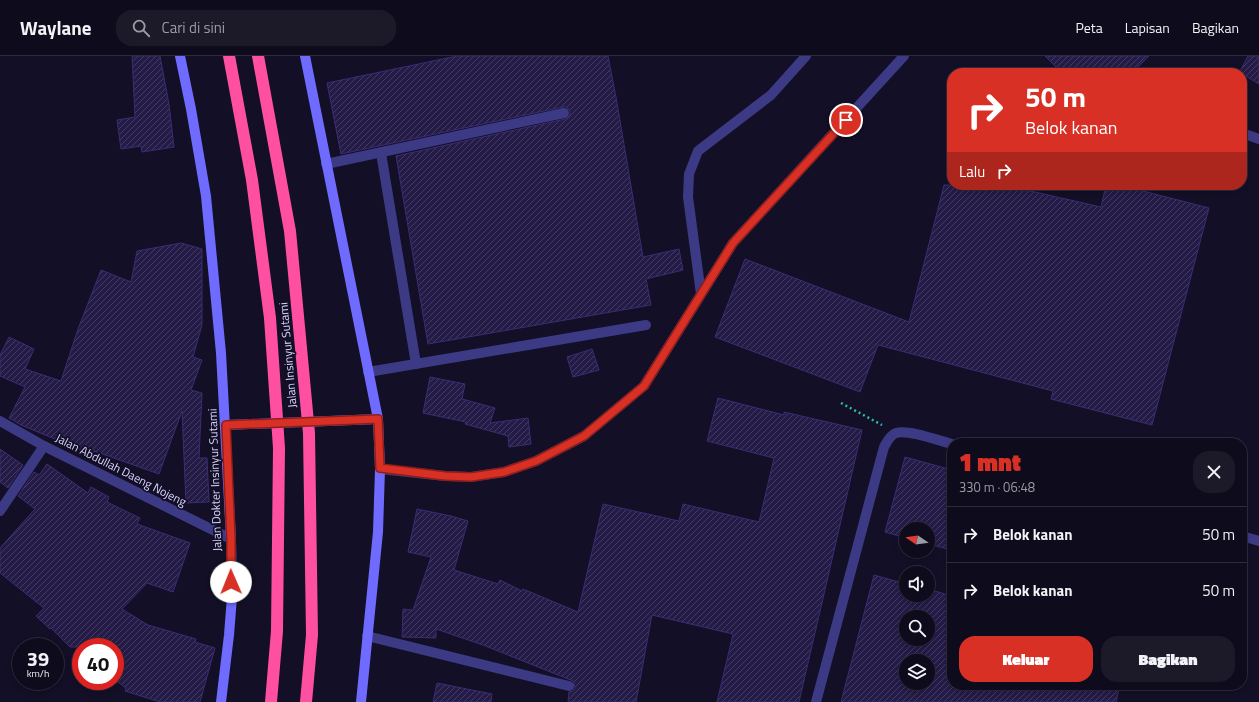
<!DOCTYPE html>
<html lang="id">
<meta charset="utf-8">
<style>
body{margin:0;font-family:"Titillium Web",sans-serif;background:#1c1929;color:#f1f3f6;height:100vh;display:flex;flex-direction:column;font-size:15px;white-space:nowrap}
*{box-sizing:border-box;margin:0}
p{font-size:13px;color:#9b9ba3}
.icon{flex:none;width:22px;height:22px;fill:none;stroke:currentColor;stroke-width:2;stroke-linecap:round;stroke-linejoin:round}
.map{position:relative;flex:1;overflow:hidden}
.sheet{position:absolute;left:947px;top:382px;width:300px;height:252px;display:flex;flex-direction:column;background:#0e0b1c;border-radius:16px;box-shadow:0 2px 6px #0003,0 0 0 1px #2e2b3b}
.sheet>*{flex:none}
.hud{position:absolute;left:947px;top:12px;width:300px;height:122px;border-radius:16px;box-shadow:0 2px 6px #0003,0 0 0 1px #2e2b3b;background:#d93025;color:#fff;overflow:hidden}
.needle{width:26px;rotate:283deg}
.controls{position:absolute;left:899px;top:466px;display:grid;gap:8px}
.controls a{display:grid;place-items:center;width:36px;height:36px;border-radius:50%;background:#0e0b1c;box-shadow:0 2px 6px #0003,0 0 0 1px #2e2b3b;font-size:20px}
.speed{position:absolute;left:12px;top:582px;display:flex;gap:8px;font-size:20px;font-weight:700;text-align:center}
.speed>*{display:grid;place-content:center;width:52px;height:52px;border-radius:50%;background:#0e0b1c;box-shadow:0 2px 6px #0003,0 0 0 1px #2e2b3b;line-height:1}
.speed small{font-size:10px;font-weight:400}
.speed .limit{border:6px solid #d22;background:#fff;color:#111}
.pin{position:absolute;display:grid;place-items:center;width:34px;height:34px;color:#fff;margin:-17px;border:2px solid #fff;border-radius:50%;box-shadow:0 1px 4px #0007}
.me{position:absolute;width:44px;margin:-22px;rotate:359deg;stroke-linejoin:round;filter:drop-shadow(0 0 3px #0008)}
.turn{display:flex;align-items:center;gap:14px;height:84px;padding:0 12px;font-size:18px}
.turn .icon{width:52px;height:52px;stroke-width:2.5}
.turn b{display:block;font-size:28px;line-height:34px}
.then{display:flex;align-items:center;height:38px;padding:0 12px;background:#0003;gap:8px;font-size:15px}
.round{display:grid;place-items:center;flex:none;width:42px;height:42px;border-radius:16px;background:#1c1929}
.overview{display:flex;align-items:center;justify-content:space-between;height:68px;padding:0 12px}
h1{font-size:24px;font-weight:800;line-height:30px;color:#d93025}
.action{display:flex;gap:8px;margin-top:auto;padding:8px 12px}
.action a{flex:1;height:46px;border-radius:16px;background:#d93025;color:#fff;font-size:16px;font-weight:800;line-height:46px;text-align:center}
.action a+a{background:#1c1929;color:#f1f3f6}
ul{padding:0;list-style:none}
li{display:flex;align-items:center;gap:12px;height:56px;padding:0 12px;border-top:1px solid #2e2b3b}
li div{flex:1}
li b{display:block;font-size:15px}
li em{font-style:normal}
header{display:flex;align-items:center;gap:24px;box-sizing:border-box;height:56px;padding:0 20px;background:#0e0b1c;border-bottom:1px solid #2e2b3b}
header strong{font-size:19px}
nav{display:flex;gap:22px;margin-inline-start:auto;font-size:14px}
.search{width:280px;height:36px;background:#1c1929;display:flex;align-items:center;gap:10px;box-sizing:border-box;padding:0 14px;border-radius:16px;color:#9b9ba3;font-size:15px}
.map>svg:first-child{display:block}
</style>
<header>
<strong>Waylane</strong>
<div class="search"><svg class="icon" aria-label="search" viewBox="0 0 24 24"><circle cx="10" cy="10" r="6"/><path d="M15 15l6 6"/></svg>Cari di sini</div>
<nav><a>Peta</a><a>Lapisan</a><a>Bagikan</a></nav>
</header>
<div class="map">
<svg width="1259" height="646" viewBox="0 0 1259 646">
<defs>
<pattern id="building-hatch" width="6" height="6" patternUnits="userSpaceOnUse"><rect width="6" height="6" fill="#241b47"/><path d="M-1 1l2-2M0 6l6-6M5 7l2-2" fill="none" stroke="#433b63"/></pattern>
</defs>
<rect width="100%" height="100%" fill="#130f26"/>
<g fill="url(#building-hatch)" stroke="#3b2d73" fill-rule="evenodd">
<polygon points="132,0 160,0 169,48 174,91 142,96 141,90 121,93 117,64 135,61"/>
<polygon points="457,0 608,0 616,41 643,201 679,193 683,214 646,223 651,249 428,288 396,100 565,63 570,59 570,55 566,51 563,51 341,98 327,27"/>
<polygon points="1045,0 1149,0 1132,17 1062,17"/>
<polygon points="1248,0 1259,0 1259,28 1242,18 1242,17 1239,17"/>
<polygon points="944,129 1004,129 1101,151 1106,129 1120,129 1209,152 1152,369 1051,343 1053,335 878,289 860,336 715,281 745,203 909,266"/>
<polygon points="181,187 202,193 202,269 193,301 202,304 191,334 202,337 199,402 207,402 209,446 186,447 182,355 159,418 94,395 93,399 21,369 9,362 25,331 0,320 0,299 9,281 34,293 25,313 61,325 78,273 101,214 131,226 137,195"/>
<polygon points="592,293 599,314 573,321 567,301"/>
<polygon points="430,321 465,328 462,343 495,352 490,367 528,362 531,388 509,391 508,380 465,368 466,366 423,357"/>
<polygon points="718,342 784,359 784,356 862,374 799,646 717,646 733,578 652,559 636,646 568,646 569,636 573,635 575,631 573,625 483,589 436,573 436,582 402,581 403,553 413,554 431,501 408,496 417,453 451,460 468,465 454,514 498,528 500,524 522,535 523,533 578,556 603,448 679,465 683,448 759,466 774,402 707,385"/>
<polygon points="0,393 23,409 8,432 0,426"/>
<polygon points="905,401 952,414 952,494 928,488 928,473 906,473 906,482 885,476"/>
<polygon points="47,408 88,437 91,431 109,441 107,446 140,462 137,468 190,487 173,536 147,527 122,553 148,569 196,583 195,586 215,592 200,646 160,646 125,635 126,632 115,624 115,591 70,591 51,572 50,573 36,560 44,552 0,517 0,492 35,453 18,440 34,416 39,419"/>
<path d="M874,519L906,528V539H928V533L952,540V629H1120L1116,646H841ZM906,561H928V583H906ZM906,605H928V627H906Z"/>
<polygon points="437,627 492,638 491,646 433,646"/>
</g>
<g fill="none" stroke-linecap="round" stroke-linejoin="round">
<polyline stroke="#2fb8b0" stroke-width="2.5" stroke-dasharray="2 3" stroke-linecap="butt" points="841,347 882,369"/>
<g stroke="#3d3a85" stroke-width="10">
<polyline points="1242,77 1259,83"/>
<polyline points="381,97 416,308"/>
<polyline points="326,108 564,57"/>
<polyline points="701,238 688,141 689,118 698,95 771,39 806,0"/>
<polyline points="368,316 646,269"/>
<polyline points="380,413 445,420 471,421 504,416 536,405 584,380 644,330 733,187 904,0"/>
<polyline points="367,580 569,630"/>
</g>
<g stroke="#3d3a85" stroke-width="10">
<polyline points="0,365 44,390 231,483"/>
<polyline points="0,455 44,390"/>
<polyline points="1242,480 1259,485"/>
<path d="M816,646L884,391C887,386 890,379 896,377C908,373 940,385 952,388"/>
</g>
<g stroke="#6f6bff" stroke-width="10">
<polyline points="180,0 191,53 206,140 221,297 231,483 232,541 229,579 221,646"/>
<polyline points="305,0 378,363 380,413 378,476 361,646"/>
<polyline points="226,369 378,363"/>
</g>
<g stroke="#ff4fa3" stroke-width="12">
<polyline points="229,0 252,124 270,262 279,392 277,575 271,646"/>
<polyline points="258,0 290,175 309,377 312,579 306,646"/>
</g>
</g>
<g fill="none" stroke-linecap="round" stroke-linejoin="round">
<g stroke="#8d1f18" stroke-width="10">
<polyline id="route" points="231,526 231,483 226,369 378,363 380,412 445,420 471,421 504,416 536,405 584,380 644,330 733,187 846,64"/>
</g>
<use href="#route" stroke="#d93025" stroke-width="7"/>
</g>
<g text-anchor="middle" stroke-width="3.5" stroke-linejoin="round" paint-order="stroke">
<g font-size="12" fill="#d9d4ff" stroke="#130f26">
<text transform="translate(288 299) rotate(-95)" y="4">Jalan Insinyur Sutami</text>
<text transform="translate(121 414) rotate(27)" y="4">Jalan Abdullah Daeng Nojeng</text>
<text transform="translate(215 424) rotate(-92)" y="4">Jalan Dokter Insinyur Sutami</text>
</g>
</g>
</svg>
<div class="controls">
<a><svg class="needle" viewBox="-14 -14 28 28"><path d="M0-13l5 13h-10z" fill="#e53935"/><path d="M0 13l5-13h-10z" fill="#9b9ba3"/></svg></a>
<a><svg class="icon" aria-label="sound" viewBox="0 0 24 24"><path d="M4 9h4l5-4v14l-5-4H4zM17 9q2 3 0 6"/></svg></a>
<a><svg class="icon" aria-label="search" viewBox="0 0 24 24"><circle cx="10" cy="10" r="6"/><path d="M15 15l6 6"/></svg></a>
<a><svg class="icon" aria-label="layers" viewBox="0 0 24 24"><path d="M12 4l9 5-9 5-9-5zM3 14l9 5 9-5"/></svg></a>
</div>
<div class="speed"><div>39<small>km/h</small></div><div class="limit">40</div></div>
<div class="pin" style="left:846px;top:64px;background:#d93025"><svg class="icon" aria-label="arrive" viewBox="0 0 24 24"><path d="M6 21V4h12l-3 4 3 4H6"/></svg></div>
<svg class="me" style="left:231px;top:526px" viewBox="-20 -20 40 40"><circle r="19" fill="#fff"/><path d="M0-13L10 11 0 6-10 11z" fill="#d93025"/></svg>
<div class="hud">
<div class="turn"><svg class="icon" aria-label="right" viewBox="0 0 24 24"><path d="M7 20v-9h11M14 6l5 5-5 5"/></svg><div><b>50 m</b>Belok kanan</div></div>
<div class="then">Lalu<svg class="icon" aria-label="right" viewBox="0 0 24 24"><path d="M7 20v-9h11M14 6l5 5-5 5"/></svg></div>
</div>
<section class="sheet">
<div class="overview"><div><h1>1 mnt</h1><p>330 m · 06:48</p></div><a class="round"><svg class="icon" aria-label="close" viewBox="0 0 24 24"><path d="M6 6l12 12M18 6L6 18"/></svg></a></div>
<ul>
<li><svg class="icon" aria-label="right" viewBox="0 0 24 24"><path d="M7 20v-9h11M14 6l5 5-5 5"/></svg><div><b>Belok kanan</b></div><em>50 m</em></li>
<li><svg class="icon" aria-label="right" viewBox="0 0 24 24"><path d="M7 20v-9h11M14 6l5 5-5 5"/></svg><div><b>Belok kanan</b></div><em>50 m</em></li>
</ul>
<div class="action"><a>Keluar</a><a>Bagikan</a></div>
</section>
</div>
